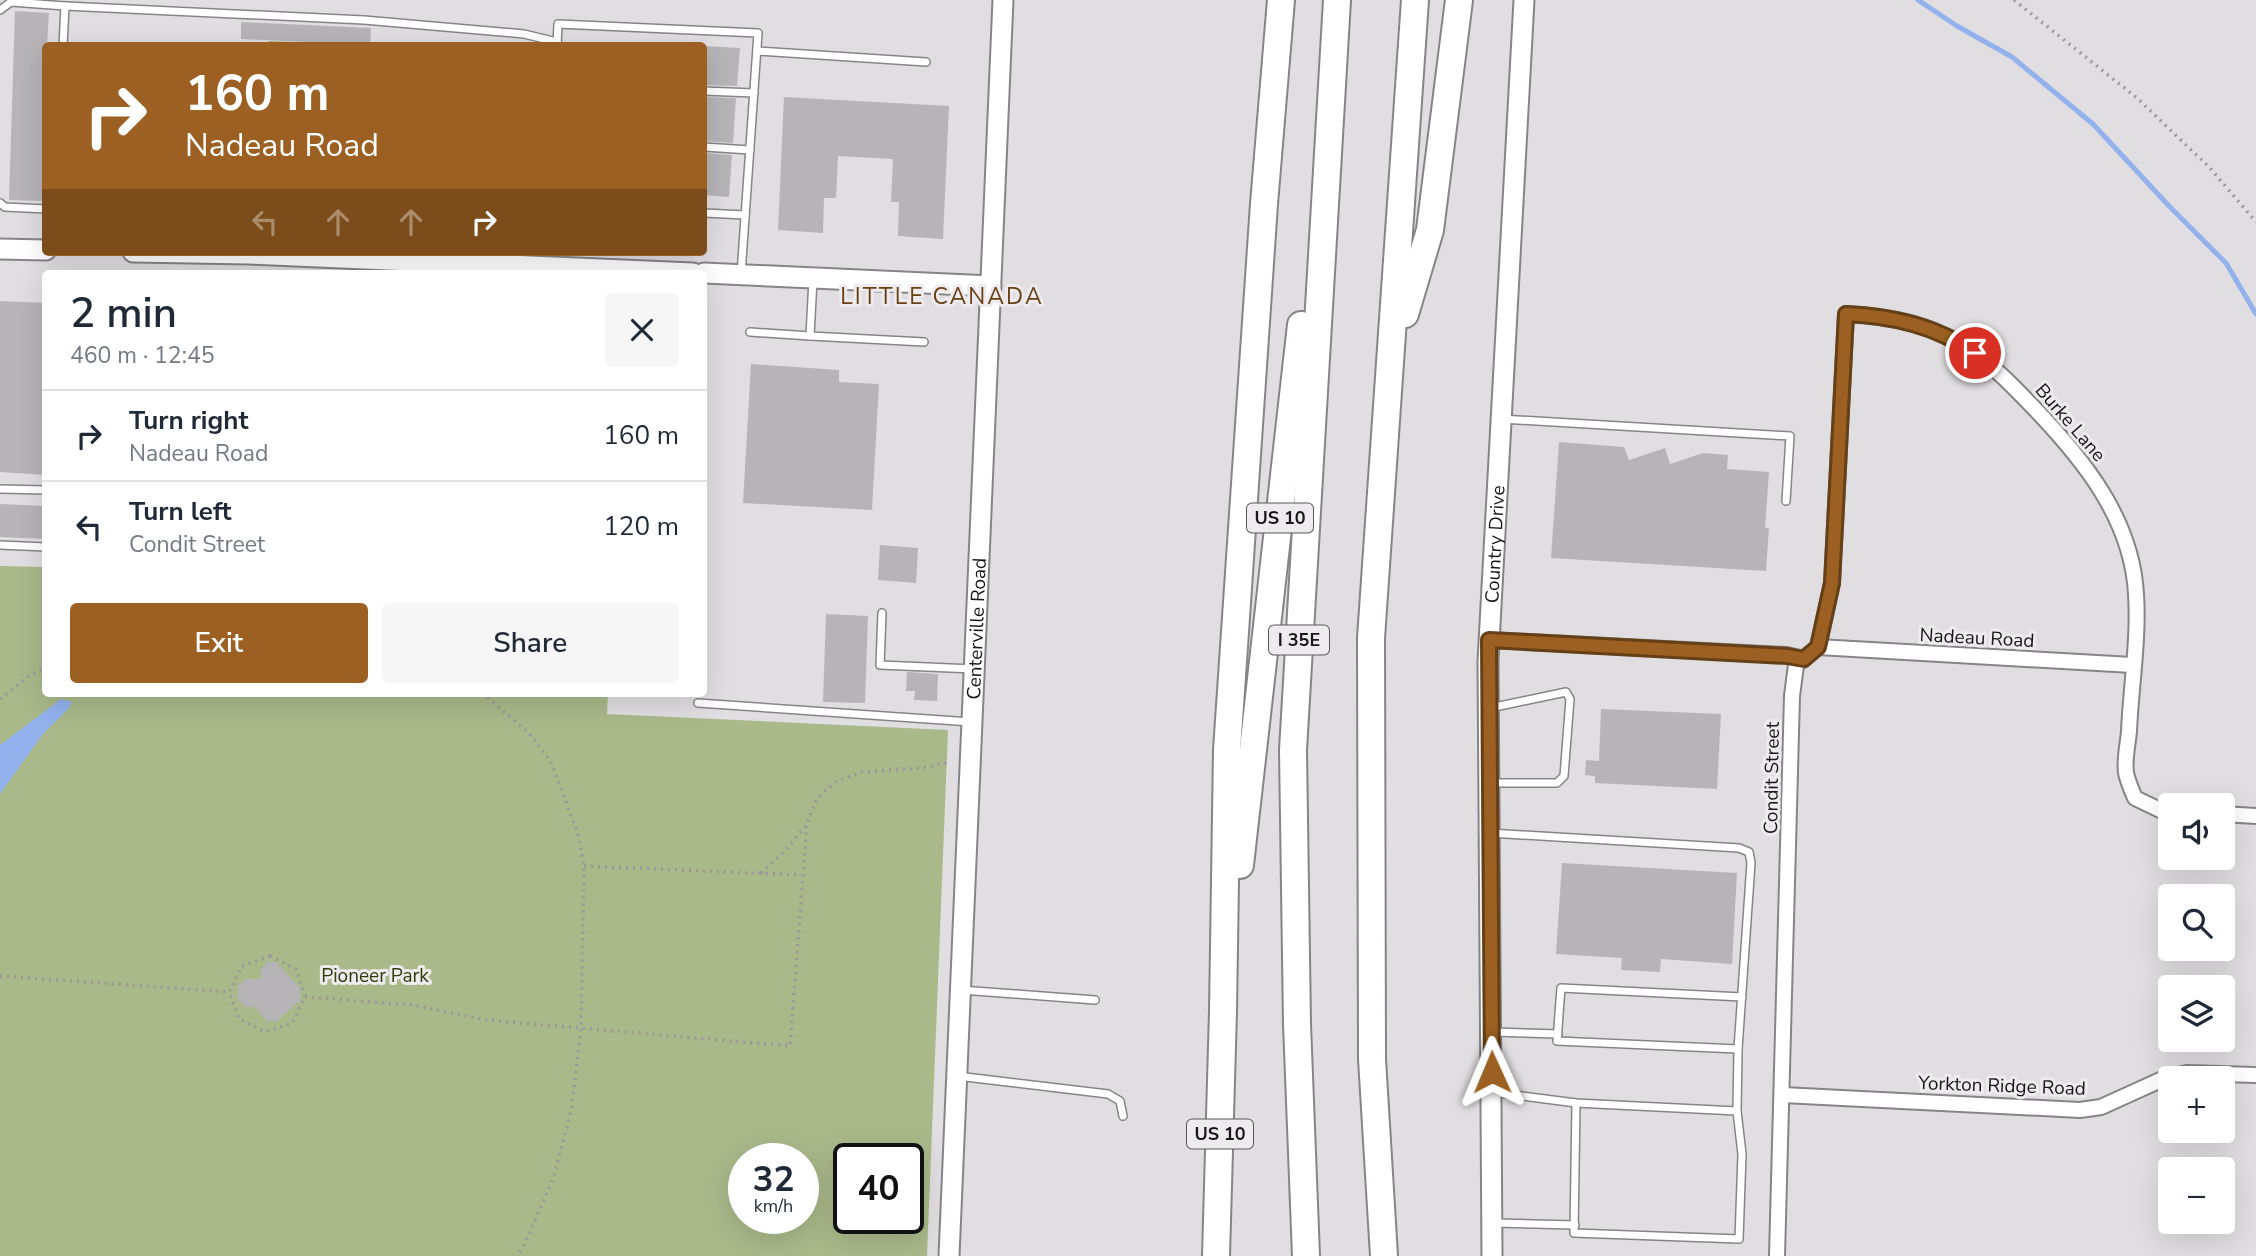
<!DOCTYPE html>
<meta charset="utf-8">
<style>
body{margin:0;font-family:"Nunito Sans",sans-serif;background:#f6f6f7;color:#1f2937;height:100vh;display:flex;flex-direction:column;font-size:26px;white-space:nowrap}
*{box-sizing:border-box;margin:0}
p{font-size:23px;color:#747a83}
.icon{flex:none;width:38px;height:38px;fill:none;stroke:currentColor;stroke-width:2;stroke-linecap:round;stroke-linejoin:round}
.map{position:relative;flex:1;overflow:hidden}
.panel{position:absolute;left:42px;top:270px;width:665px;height:427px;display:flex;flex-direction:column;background:#fff;border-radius:7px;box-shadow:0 7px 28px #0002}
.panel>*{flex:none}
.guide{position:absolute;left:42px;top:42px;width:665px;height:214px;border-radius:7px;box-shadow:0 7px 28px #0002;background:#9c6122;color:#fff;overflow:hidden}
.buttons{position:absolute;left:2158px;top:793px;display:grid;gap:14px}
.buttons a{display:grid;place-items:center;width:77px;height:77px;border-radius:7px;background:#fff;box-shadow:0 7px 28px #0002;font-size:35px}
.speed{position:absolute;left:728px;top:1143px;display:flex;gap:14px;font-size:35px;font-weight:700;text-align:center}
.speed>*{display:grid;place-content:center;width:91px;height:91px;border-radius:50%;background:#fff;box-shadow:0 7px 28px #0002;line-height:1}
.speed small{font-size:18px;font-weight:400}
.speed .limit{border:4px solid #111;border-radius:10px;background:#fff;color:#111}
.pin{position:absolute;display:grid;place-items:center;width:60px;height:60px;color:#fff;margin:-30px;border:4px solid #fff;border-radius:50%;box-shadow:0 2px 7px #0007}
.me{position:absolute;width:77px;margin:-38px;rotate:359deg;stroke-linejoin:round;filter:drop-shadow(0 0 5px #0008)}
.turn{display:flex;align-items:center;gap:24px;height:147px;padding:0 28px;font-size:32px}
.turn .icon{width:91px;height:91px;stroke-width:2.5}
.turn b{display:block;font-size:49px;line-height:60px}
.lanes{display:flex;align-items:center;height:66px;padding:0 28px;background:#0003;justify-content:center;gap:35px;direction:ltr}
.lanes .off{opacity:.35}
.round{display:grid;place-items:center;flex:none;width:74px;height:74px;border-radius:7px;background:#f6f6f7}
.head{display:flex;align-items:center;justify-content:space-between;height:119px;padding:0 28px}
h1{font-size:42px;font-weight:600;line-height:52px}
.cta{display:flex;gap:14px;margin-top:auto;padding:14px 28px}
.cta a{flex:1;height:80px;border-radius:7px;background:#9c6122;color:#fff;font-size:28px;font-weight:600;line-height:80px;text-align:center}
.cta a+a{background:#f6f6f7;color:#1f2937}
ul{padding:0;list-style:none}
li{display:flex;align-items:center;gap:21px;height:91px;padding:0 28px;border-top:2px solid #e0e1e3}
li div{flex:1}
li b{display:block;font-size:26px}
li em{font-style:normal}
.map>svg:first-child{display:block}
</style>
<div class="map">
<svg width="2256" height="1256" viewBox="0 0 2256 1256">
<rect width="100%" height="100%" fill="#e1dee2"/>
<g fill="#a9b98a" fill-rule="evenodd">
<polygon points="269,41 348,44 269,46"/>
<path d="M0,566L45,567L46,693H608L607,714L948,730L927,1256H0ZM744,1158H803V1218H744ZM849,1158H908V1218H849Z"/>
</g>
<polygon fill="#92b1ed" points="61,699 72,702 69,708 43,734 0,794 0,745"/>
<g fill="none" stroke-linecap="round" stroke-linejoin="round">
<polyline stroke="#92b1ed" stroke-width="5" points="1918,0 1957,26 2012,57 2093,124 2169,206 2226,263 2256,314"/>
</g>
<g fill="#b7b4b8">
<polygon points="15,11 49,13 47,46 46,46 42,201 9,200"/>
<polygon points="241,22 371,28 370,45 241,39"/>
<polygon points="704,46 740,48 737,86 704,85"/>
<polygon points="704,97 736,98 733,143 704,141"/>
<polygon points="784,97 949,106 943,239 898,236 899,202 891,202 893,159 838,156 836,198 824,198 823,233 778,230"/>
<polygon points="704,153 732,155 729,197 704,195"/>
<polygon points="0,301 46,303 43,414 46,414 46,475 0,472"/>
<polygon points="751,364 839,370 839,382 879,384 872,510 743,503"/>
<polygon points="1559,442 1624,447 1629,460 1665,448 1670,464 1703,453 1728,455 1727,469 1769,472 1765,528 1769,528 1766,571 1551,558"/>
<polygon points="0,504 46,506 46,539 0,537"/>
<polygon points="880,545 918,548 916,583 878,580"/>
<polygon points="826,614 868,616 865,703 823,702"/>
<polygon points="907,672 938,674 937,701 914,700 915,691 906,691"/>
<polygon points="1601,709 1721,714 1717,789 1595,783 1595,776 1585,775 1586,760 1599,761"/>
<polygon points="1562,863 1737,873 1732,964 1661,959 1660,972 1621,970 1622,958 1556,954"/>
<polygon points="268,962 276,962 300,988 300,1000 277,1021 267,1021 255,1007 245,1007 238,998 238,985 246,979 260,979 261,969"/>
</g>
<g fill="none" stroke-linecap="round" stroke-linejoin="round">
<g stroke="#878488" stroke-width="10">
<g id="service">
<polyline points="0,10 11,2 65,6"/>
<polyline points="63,46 65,6 364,20 524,34 557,42"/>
<polyline points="557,46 558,24 758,33 741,274"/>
<polyline points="757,51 926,62"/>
<polyline points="704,91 754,93"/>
<polyline points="704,147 750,150"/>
<polyline points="0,203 5,207 46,209"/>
<polyline points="704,213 745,215"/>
<polyline points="813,279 810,336 924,342"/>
<polyline points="750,332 810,336"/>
<polyline points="1501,419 1790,436 1786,501"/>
<polyline points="0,489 46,490"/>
<polyline points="0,545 46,547"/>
<polyline points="882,613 880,665 974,669"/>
<polyline points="698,703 971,722"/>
<polyline points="1490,783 1557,783 1564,776 1570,699 1566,692 1490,708"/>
<polyline points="1490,833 1739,848 1749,852 1751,863 1738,1049 1557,1041 1561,988 1742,997"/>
<polyline points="961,990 1095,1000"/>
<polyline points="1492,1032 1558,1034"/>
<polyline points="957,1076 1108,1094 1120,1101 1123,1116"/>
<polyline points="1492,1092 1576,1103 1737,1111 1738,1049"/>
<polyline points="1576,1103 1574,1233 1739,1239 1742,1154 1737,1111"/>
<polyline points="1495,1223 1575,1225"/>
</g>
</g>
<g stroke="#878488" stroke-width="18">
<g id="minor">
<polyline points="1489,640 1787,655 1804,659"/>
<polyline points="1818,647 2132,665"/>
<polyline points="2222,814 2256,816"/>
<polyline points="1783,1095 2080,1110 2101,1107 2165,1078 2187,1073 2256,1075"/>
<path d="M1777,1256L1792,696L1796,665L1818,647L1832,583L1846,314C1887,316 1927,323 1962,345C1990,362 2012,385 2034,408C2083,459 2132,519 2136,594C2139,638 2131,686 2129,731C2128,744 2124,760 2126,773C2128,782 2132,791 2135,798L2162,811H2170"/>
</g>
</g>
<g stroke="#878488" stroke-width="23">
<g id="tertiary">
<polyline points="0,249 46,250"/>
<polyline points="133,252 249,254 693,273"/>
<polyline points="704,273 991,286"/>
<path id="s1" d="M949,1256L1003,0"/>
<path id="s2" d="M1492,1256L1488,661L1524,0"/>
</g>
</g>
<g stroke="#878488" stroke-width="30">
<g id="motorway">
<polyline points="1405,314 1430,230 1459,0"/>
<polyline points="1240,865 1301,325"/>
<polyline points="1216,1256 1223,1011 1227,750 1264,204 1281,0"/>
<polyline points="1306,1256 1297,1024 1293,750 1337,0"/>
<polyline points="1384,1256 1372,1059 1371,638 1415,0"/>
</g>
</g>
<g stroke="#9a979a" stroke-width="3.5" stroke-dasharray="2 5" stroke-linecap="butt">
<polyline points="2014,0 2137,98 2210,168 2256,222"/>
<polyline points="482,693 529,733 551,762 578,834 584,866 581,1029 571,1111 553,1179 524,1245 517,1256"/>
<polyline points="0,699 29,676 46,667"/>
<polyline points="584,866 801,875"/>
<polyline points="761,873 785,851 807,824 816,800 835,782 862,772 922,768 950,762"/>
<polygon points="270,956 296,969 305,997 292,1023 265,1032 239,1019 229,992 242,966"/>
<polyline points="0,976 229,992"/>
<polyline points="305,997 413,1005 486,1020 790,1046 807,824"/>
</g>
<use href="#service" stroke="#fff" stroke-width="7"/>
<use href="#minor" stroke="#fff" stroke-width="14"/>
<use href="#tertiary" stroke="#fff" stroke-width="19"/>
<use href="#motorway" stroke="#fff" stroke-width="26"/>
</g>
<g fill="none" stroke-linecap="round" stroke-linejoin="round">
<g stroke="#653f16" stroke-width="18">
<path id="route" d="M1492,1072L1489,640L1787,656L1804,659L1818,647L1832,583L1846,314C1893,316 1936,326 1975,353"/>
</g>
<use href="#route" stroke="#9c6122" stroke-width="12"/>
</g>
<g text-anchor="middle" stroke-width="6" stroke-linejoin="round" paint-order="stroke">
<g fill="#eeebef" stroke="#585758" stroke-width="2">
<rect x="1247" y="503.5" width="66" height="29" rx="5"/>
<rect x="1269" y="625.5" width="60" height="29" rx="5"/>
<rect x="1187" y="1119.5" width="66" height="29" rx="5"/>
</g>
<g font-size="18" font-weight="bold" fill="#181718">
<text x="1280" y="524">US 10</text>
<text x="1299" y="646">I 35E</text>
<text x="1220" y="1140">US 10</text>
</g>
<g font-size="19" fill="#181718" stroke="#eeebef">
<text transform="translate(2071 422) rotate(49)" y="7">Burke Lane</text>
<text dy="7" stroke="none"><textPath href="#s2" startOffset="712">Country Drive</textPath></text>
<text dy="7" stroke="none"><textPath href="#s1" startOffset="628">Centerville Road</textPath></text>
<text transform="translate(1977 637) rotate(3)" y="7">Nadeau Road</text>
<text transform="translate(1771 778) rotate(-89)" y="7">Condit Street</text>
<text transform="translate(2002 1085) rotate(2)" y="7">Yorkton Ridge Road</text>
</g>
<g font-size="19" fill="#303d0a" stroke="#eeebef">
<text x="375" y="982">Pioneer Park</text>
</g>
<g font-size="23" letter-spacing="2" fill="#6a4117" stroke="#eeebef">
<text x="942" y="304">LITTLE CANADA</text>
</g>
</g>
</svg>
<div class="buttons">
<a><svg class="icon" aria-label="sound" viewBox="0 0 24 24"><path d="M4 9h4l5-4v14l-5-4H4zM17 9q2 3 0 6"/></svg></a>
<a><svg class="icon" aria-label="search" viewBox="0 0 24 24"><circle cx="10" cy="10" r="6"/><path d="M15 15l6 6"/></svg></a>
<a><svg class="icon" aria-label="layers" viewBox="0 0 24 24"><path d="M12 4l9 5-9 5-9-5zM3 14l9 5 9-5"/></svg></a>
<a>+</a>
<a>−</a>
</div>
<div class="speed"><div>32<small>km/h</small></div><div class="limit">40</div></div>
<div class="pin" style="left:1975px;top:353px;background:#d93025"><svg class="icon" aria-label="arrive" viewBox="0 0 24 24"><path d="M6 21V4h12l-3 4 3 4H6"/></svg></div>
<svg class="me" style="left:1492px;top:1072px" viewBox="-20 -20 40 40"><path d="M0-17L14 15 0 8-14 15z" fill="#9c6122" stroke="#fff" stroke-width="4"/></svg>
<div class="guide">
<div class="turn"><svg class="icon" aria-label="right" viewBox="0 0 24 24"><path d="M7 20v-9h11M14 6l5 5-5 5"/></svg><div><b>160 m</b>Nadeau Road</div></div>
<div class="lanes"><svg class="icon off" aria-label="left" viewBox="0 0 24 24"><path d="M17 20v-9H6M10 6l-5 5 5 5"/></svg><svg class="icon off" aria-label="ahead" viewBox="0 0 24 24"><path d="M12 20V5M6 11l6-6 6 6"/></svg><svg class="icon off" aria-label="ahead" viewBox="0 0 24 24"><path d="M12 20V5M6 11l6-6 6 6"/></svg><svg class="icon" aria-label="right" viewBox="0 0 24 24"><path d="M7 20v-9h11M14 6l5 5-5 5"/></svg></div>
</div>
<section class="panel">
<div class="head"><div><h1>2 min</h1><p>460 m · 12:45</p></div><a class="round"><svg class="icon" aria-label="close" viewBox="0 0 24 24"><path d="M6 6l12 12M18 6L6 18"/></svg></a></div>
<ul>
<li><svg class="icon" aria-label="right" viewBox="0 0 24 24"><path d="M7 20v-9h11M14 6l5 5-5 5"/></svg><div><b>Turn right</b><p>Nadeau Road</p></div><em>160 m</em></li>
<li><svg class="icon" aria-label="left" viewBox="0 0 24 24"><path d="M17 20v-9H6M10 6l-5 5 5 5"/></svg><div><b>Turn left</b><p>Condit Street</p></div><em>120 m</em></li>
</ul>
<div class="cta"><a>Exit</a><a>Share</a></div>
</section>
</div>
